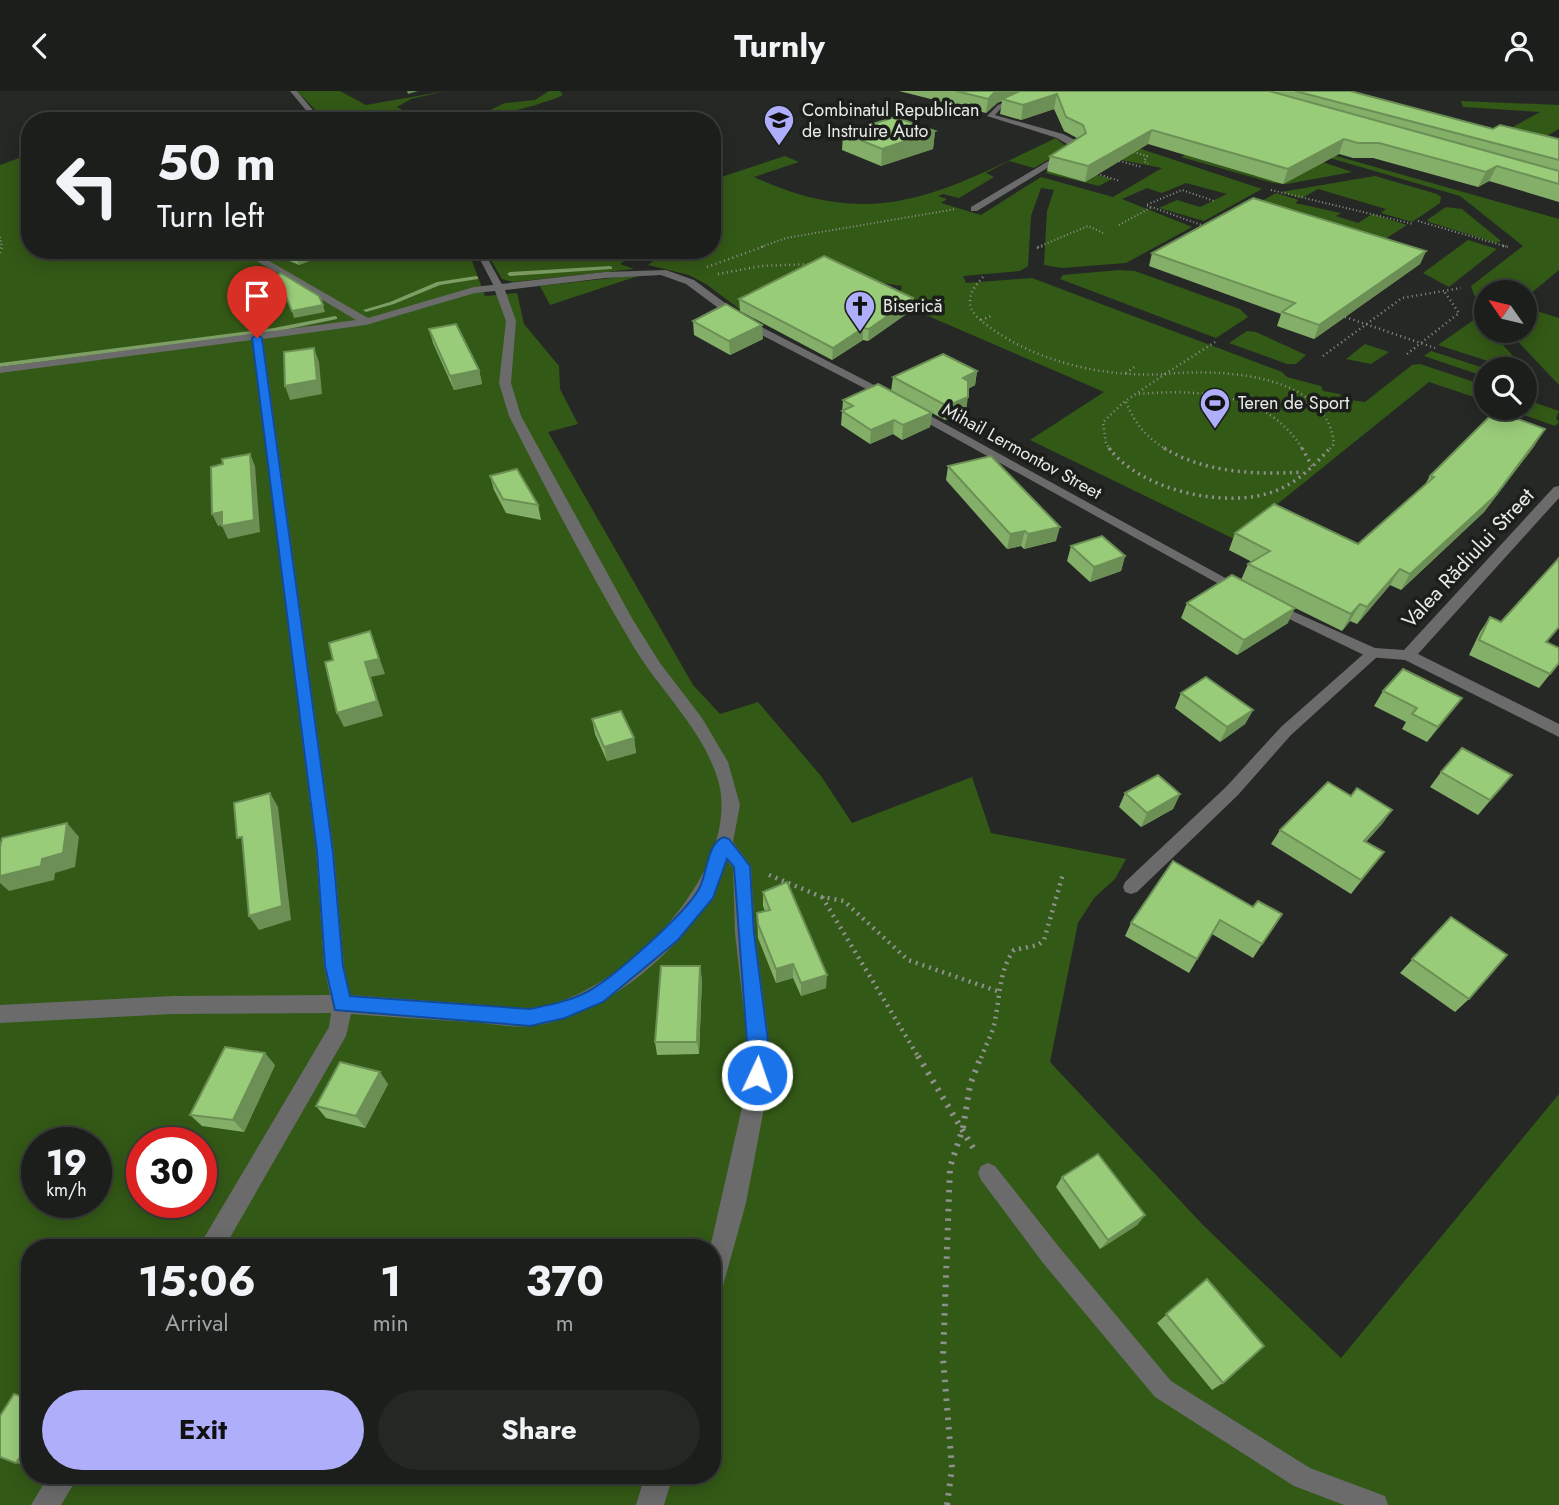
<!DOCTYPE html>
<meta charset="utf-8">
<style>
body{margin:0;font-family:Jost,sans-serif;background:#252725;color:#f1f3f6;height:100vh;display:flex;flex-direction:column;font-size:26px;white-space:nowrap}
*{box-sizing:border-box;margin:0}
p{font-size:23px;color:#a0a2a3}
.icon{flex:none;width:38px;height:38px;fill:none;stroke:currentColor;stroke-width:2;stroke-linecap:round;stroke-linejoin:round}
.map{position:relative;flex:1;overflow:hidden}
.side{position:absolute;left:21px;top:1148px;width:700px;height:245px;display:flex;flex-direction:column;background:#1c1e1c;border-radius:28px;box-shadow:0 4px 18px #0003,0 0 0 2px #3a3c3b}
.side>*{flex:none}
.hud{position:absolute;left:21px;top:21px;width:700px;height:147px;border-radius:28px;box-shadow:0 4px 18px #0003,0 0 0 2px #3a3c3b;background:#1c1e1c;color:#f1f3f6;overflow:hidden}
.needle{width:46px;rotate:304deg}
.controls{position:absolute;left:1474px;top:189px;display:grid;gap:14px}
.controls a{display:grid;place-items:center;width:63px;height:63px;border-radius:50%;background:#1c1e1c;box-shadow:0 4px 18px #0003,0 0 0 2px #3a3c3b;font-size:35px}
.speed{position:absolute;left:21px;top:1036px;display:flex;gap:14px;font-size:35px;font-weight:700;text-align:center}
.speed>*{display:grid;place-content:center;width:91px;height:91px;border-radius:50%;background:#1c1e1c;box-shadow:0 4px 18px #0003,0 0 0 2px #3a3c3b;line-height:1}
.speed small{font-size:18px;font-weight:400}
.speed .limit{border:10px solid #d22;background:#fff;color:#111}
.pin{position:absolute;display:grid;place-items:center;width:60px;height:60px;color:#fff;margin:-72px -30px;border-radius:50% 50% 50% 0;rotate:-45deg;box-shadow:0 0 7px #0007}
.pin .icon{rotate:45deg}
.me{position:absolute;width:77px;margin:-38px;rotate:3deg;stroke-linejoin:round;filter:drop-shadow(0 0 5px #0008)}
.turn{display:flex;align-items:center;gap:24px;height:147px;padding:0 21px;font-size:32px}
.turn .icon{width:91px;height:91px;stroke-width:2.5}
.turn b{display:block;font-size:49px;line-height:60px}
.eta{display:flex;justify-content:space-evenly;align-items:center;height:119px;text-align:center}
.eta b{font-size:42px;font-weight:700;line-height:49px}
.cta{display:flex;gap:14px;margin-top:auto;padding:14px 21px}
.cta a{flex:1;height:80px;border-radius:42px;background:#afaefa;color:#111;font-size:28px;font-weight:700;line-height:80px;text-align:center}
.cta a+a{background:#252725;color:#f1f3f6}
header{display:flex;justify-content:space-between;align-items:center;height:91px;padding:0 21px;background:#1c1e1c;font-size:32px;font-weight:700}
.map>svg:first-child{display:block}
</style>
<header><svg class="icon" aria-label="back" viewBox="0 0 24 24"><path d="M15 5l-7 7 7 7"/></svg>Turnly<svg class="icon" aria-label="person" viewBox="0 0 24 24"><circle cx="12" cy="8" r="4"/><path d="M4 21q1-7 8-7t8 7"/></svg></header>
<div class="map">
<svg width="1559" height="1414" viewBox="0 0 1559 1414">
<rect width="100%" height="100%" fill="#262825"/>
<g fill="#335916" fill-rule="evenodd">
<polygon points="297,0 340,0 366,14 446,0 411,8 397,16 422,30 326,30"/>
<path d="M549,0H560L563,4C541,15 453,38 433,25L486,21L505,12L535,9Z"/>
<polygon points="1461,10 1559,14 1559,38 1545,46 1511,37 1540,21 1463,16"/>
<path d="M1056,47L1068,57L1034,77L1009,70L986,82L994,86L959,107L943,103L938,105L947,108L941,112L981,124L1041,86L1113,106L1162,77L1121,69L1052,81L1085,91L1096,84L1112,88L1099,95L1045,82L1096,52L1111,48L1262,98L1204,130L1159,117L1177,109L1200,116L1227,103L1186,92L1162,102L1147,97L1122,108L1192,136L1126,172L1062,177L1044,174L1047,120L1054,99L1041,97L1031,125L1028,175L1020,180L963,185L966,192L1032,187L1282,281L1287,286L1321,295L1323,300L1340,303L1343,308L1365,311L1412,274L1420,273L1486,295V310L1429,291L1234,448L1030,349L1104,301L898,212L902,195L814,181L780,189L746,203L758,226L754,229L706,193L689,184L648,174L668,159H712V89L785,65L799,71L754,86C877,143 944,100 1056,47Z"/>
<polygon points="1280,49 1559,128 1559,179 1524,208 1524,201 1486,201 1486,217 1474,204 1471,195 1523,155 1460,105 1289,55"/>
<path d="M30,63V159H468L485,205L517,202L524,233L559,275L560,298L578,333L548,341L693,594L720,623L758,611L821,685L852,732L972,686L991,742L1126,768L1115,788L1094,807L1078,832L1050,971L1203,1134L1341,1267L1559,1003V1414H0V74ZM37,1052H96V1111H37ZM142,1052H201V1111H142ZM30,1157H712V1384H30Z"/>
<polygon points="1185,64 1255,85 1305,65 1352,81 1287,93 1273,92 1181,66"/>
<polygon points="1375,85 1437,103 1441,106 1440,112 1412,131 1381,122 1386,118 1318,98 1302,107 1281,101"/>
<polygon points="1276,102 1299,109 1295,112 1341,122 1336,125 1358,132 1372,123 1407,134 1385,148 1258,112"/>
<polygon points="1446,116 1462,118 1501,150 1496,152 1429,131 1427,129"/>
<polygon points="1468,149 1497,158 1449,196 1423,182"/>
<polygon points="485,159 602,159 630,166 620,173 634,178 513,191 502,188"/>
<polygon points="1119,179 1135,180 1240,218 1248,226 1216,247 1060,188 1063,184"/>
<polygon points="630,185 638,185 550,214 540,195"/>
<polygon points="1524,216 1559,227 1559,294 1508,240 1524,240"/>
<polygon points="1478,226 1486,240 1490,240 1531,284 1524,282 1524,278 1513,278 1438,254"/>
<polygon points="1247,240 1256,241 1306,264 1296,273 1287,273 1229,252"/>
<polygon points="1365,253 1389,261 1371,273 1346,268"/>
<polygon points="1431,260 1487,278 1486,286 1424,265"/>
<polygon points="1524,308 1559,320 1556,327 1559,331 1555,335 1504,317 1524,317"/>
</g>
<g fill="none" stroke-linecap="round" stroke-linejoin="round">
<g fill="#7d9e64" fill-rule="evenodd">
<polygon points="610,175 612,176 612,178 510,185 507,183 510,181"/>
<polygon points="476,185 478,186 478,188 440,194 394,213 366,221 363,219 390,211 437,191"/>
<polygon points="335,225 337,226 337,228 274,241 0,276 0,272 274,237"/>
</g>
<g stroke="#8f918e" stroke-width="2" stroke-dasharray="1 2.5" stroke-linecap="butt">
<polyline points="1130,60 1147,65 1144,70 1148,73"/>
<polyline points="1119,70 1142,76"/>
<polyline points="1097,83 1120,90"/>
<polyline points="1271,99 1413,133"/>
<polyline points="1418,130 1508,156"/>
<polyline points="1119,134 1152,116"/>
<polyline points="1204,135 1146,114 1182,99 1214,110"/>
<polyline points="0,146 2,156"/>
<polyline points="761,156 786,147 956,118"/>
<polyline points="1038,156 1088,135 1103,142"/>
</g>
<g stroke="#8f918e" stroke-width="2.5" stroke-dasharray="1 3.5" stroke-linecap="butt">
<polyline points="1503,155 1508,156"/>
<polyline points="1037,157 1043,155"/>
<polyline points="560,159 583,164"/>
<polyline points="0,162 2,155"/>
<polyline points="707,176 765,155"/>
<polyline points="718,183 761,175 813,173"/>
<path d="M983,186C977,193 970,200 970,210C969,221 980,229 988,235C1036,271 1106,287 1165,283"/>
<polyline points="1345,226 1435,257"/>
<polyline points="981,229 991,225"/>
<polyline points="1407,263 1459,222 1444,200"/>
<polyline points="1323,265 1402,207 1461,197"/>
<polyline points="1126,282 1136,275"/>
<polyline points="1165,283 1215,251"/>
<path d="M1165,283C1219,278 1327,281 1334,353L1329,359"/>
<path d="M1139,303C1199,298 1269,301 1303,359"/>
<path d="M1126,311C1135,333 1146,346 1167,359"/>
<polyline points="1111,359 1106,353 1103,331 1124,311 1165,283"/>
</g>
<g stroke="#8f918e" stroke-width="3.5" stroke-dasharray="2 4.5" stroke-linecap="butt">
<path d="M1109,357C1140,399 1226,419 1275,400C1297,392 1315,374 1330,357"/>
<path d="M1164,357C1205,382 1256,384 1303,381"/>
<polyline points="1302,357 1312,375"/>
</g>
<g stroke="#8f918e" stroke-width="4.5" stroke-dasharray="2 5" stroke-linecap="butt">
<polyline points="769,784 822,806 844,810 908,869 997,900"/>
<polyline points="822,806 919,967"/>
<path d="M981,967C985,955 993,942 995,929C1000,906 999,879 1014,859L1038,854L1044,849L1063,783"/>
</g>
<g stroke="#8f918e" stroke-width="6" stroke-dasharray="2.5 7" stroke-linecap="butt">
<polyline points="918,965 975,1060"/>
<polyline points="947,1414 952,1377 943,1267 950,1076 963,1037 970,994 981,965"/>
</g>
<g fill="#6a6b6a" fill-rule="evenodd">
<polygon points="290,0 297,0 322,30 315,30"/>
<polygon points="1032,0 1041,0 1002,16 995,24 1063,43 1079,51 1080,57 977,120 971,120 971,116 1072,56 1057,47 987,25 998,14"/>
<polygon points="475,159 483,159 504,197 502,199 496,199"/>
<polygon points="1373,557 1378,559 1380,562 1378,565 1291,644 1238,704 1137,801 1131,803 1125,801 1123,796 1125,791 1226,696 1281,636 1368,559"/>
<polygon points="988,1072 995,1075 1059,1156 1171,1290 1310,1377 1385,1405 1388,1414 1344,1414 1294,1395 1155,1306 1043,1172 981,1089 978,1082 981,1075"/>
</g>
<g fill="#6a6b6a" fill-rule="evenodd">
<path d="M238,159H250L368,227L474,196L605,181L666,179L694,189L748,229L876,295L1249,500L1242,505L1237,503L868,299L740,233L686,193L661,184L605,187L505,199L516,230L511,292L521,325L633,529L660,572L702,627L728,671L740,714L733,751L751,775L755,842L770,957L765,1012L746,1112L721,1202L712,1205V1157H710L743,1012L748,957L735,842L733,777L727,770C703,843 610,926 532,935C513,937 492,933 473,931C433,929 392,926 351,923L346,945L224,1157H198L329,936L331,922L173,923L0,932V914L173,905L330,904L324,875L316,761L252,249L0,282V276L356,229ZM495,200L506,230L499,292L509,325C549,404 590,483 635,558C662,602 706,642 719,693C741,783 616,910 530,917C512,918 491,914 472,913C432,910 391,907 350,904L344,875L334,761L263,248L366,234L475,202Z"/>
<polygon points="1559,395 1559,407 1418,563 1559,633 1559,646 1405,569 1368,566 1262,515 1269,510 1274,512 1375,557 1404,559 1554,396"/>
<polygon points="49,1384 79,1384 61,1414 31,1414"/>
<polygon points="645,1384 673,1384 664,1414 636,1414"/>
</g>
</g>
<g fill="#84af68">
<polygon points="899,0 1350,0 1493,38 1559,48 1559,111 1489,90 1478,96 1373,67 1353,67 1339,63 1283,93 1148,53 1085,91 1047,80 1050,65 1077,47 1064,40 1054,18 1021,29 1000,23 1002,10 997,12 986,22"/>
<polygon points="935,40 933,58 881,75 842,59 843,42"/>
<polygon points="264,159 336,159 299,174"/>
<polygon points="1426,160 1420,173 1314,248 1277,235 1281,223 1149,175 1152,162"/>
<polygon points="739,208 912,219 868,250 863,249 832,269 740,220"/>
<polygon points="693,230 763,248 730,264 694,244"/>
<polygon points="429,238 479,279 482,293 454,299 433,252"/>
<polygon points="977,280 975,294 968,298 966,320 945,329 932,322 930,336 902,349 893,343 870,353 841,334 843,309 891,300 893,286"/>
<polygon points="1535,354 1484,421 1401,499 1390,494 1357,533 1350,530 1342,540 1283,511 1288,532 1237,564 1181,527 1187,512 1241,489 1248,473 1252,471 1229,459 1235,442 1358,453 1424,395 1430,385"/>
<polygon points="948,375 1056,450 1024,458 1021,455 1007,458 946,389"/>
<polygon points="490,385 538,414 541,429 506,422 494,399"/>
<polygon points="1071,455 1125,465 1121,480 1090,491 1067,470"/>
<polygon points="1490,526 1547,552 1559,572 1539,597 1469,564 1480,541"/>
<polygon points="1383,600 1451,621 1427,651 1402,638 1406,631 1374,615"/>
<polygon points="1181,602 1253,619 1245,633 1220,651 1175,617"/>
<polygon points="592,628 634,647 636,662 607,670 595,643"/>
<polygon points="1441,681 1512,684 1478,724 1430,696"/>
<polygon points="1125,702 1180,703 1173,718 1141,736 1119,716"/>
<polygon points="1351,705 1392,719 1382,733 1366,751 1384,761 1351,803 1271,753 1280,739"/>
<polygon points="763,801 826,897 801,905 793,887 776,892 758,847 757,822 765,820 763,815"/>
<polygon points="1253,816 1282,823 1253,867 1212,843 1189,882 1125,845 1131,832"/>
<polygon points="1451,826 1469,908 1455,921 1400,882"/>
<polygon points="702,888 699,963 657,964 655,951"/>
<polygon points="275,974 244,1041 202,1035 190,1024"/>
<polygon points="388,993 365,1037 326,1027 316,1015"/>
<polygon points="1062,1086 1145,1124 1137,1134 1100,1158 1056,1096"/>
<polygon points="1207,1188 1223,1292 1212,1299 1157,1232"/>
</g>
<g fill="#6b8f55">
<polygon points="407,0 418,0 408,3"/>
<polygon points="996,0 1025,0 1002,8 986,22 988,8"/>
<polygon points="1057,3 1054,18 1021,29 1023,14"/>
<polygon points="1152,39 1148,53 1085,91 1088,75"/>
<polygon points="935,40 933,58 881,75 882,58"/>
<polygon points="1344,48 1339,63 1283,93 1288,78"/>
<polygon points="1497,75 1489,90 1478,96 1486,81"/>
<polygon points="294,159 336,159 299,174"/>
<polygon points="1426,160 1420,173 1314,248 1319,234"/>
<polygon points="913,207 912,219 868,250 869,238"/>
<polygon points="323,214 325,221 294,227 292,220"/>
<polygon points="762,234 763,248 730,264 729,250"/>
<polygon points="863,237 863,249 832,269 833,257"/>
<polygon points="314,257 319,271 322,303 290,309 285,295"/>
<polygon points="479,279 482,293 454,299 450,285"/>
<polygon points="977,280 975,294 961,301 963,287"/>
<polygon points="968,306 966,320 945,329 947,315"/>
<polygon points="932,322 930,336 902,349 903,334"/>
<polygon points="894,329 893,343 870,353 871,339"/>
<polygon points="1545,338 1535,354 1484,421 1401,499 1410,483"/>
<polygon points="250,363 255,375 260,441 228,448 222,435"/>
<polygon points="222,421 228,433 218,435 212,423"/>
<polygon points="1060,436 1056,450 1024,458 1028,443"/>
<polygon points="1025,440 1021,455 1007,458 1010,443"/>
<polygon points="1125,465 1121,480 1090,491 1094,476"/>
<polygon points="1400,478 1390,494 1357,533 1367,516"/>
<polygon points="1360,513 1350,530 1342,540 1351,523"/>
<polygon points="1295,517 1288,532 1237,564 1244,549"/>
<polygon points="370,540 385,583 371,586 383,625 344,636 337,622 365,571"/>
<polygon points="1462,607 1451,621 1427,651 1438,636"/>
<polygon points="1253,619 1245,633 1220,651 1227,636"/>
<polygon points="634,647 636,662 607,670 604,656"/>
<polygon points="270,702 278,716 291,829 259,839 249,825"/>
<polygon points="1180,703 1173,718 1141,736 1147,722"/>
<polygon points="1392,719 1382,733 1354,764 1364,750"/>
<polygon points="67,732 79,746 75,776 55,782 54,789 9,800 0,792 0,785 42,768"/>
<polygon points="793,873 793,887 776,892 776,878"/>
<polygon points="700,875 702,888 699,963 697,951"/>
<polygon points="827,884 826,897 801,905 801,892"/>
<polygon points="265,962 275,974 244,1041 233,1029"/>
<polygon points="380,981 388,993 365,1037 356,1025"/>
<polygon points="1145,1124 1137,1134 1100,1158 1108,1149"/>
<polygon points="30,1351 30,1375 16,1372"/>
</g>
<g fill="#99cc79" stroke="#6b8f55" stroke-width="2">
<polygon points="956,0 996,0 988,8"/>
<polygon points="1020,0 1269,0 1559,80 1559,93 1497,75 1486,81 1379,52 1358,52 1344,48 1288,78 1152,39 1088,75 1050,65 1086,42 1083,34 1066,26 1057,3 1023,14 1002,8"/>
<polygon points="1295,0 1350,0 1493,38 1500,34 1559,48 1559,69"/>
<polygon points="895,26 935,40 882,58 843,42"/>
<polygon points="1253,107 1426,160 1319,234 1282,221 1295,212 1152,162"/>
<polygon points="824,165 913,207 869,238 863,237 833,257 739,208"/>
<polygon points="281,182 319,205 323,214 292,220 277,184"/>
<polygon points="726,213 762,234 729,250 693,230"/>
<polygon points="456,233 479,279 450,285 429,238"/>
<polygon points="314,257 317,289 285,295 284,261"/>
<polygon points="943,263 977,280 963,287 968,290 968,306 947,315 893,286"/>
<polygon points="878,293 932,322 903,334 894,329 871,339 842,320 853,315 843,309"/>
<polygon points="1499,321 1545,338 1495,405 1410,483 1400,478 1367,516 1360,513 1351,523 1248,473 1270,460 1235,442 1274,413 1358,453 1434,386 1430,385 1489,326 1493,327"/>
<polygon points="250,363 254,429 222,435 222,421 212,423 211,376 223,373 222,368"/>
<polygon points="991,365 1060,436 1028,443 1025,440 1010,443 948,375"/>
<polygon points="517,378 538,414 503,408 490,385"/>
<polygon points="1102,445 1125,465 1094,476 1071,455"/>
<polygon points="1559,467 1559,536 1546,551 1559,557 1559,572 1550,583 1479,549 1490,526 1501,531"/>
<polygon points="1232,484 1295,517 1244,549 1187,512"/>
<polygon points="370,540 379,568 365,571 377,610 337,622 325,571 333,569 329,552"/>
<polygon points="1403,578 1462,607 1438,636 1412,623 1417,617 1383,600"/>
<polygon points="1206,586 1253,619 1227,636 1181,602"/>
<polygon points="621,620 634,647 604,656 592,628"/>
<polygon points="1462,657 1512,684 1490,709 1441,681"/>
<polygon points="1158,684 1180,703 1147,722 1125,702"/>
<polygon points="1328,691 1351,705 1357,697 1392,719 1364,750 1384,761 1361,789 1280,739"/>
<polygon points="270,702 282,815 249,825 242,746 237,747 234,712"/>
<polygon points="67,732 63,762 42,768 41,775 0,785 0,756 2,747"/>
<polygon points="1173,770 1253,816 1258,810 1282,823 1262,853 1220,829 1197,868 1131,832"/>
<polygon points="787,791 827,884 801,892 793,873 776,878 758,833 757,822 770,819 763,801"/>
<polygon points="1451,826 1507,864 1469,908 1412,868"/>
<polygon points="661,875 700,875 697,951 655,951"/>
<polygon points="225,956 265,962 233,1029 190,1024"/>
<polygon points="340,971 380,981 356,1025 316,1015"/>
<polygon points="1098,1063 1145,1124 1108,1149 1062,1086"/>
<polygon points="1207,1188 1264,1255 1223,1292 1166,1223"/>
<polygon points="14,1303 30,1308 30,1351 16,1372 0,1366 0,1325"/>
</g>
<path fill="#1a73e8" stroke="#114b97" stroke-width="2" d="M257,244L262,247L333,761L343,875L350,905L530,918C550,914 569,910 587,901C613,887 684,824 699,798C707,784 707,751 724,746L729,748L750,775L754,842L769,957L763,991L757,994L750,991L734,776L727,768L713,807L678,849L603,911L565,927L530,935L335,919L325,875L317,761L252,247Z"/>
<defs>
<g id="school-pin" transform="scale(1.575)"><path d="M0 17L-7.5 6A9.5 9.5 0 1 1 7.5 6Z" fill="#afaefa" stroke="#1c1e1b"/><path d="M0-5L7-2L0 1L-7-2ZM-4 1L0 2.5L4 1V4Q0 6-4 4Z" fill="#111"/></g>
<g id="church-pin" transform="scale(1.575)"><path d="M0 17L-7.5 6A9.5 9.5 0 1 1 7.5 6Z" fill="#afaefa" stroke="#1c1e1b"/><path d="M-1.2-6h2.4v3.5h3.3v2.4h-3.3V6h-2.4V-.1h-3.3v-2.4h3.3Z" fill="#111"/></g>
<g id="stadium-pin" transform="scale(1.575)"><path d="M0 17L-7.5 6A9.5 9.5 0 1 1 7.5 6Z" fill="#afaefa" stroke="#1c1e1b"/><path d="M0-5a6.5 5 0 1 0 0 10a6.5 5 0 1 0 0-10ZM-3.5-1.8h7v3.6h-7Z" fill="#111"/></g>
</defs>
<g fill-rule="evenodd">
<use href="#school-pin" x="779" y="29"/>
<use href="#church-pin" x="860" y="215"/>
<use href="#stadium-pin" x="1215" y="312"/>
</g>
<g text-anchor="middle" stroke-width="7" stroke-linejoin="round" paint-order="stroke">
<g font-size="18" fill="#e8eae8" stroke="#1c1e1b" text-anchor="start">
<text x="802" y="25">Combinatul Republican<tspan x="802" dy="21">de Instruire Auto</tspan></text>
<text x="883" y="221">Biserică</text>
<text x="1238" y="318">Teren de Sport</text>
</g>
<g font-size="18" fill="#e8eae8" stroke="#1c1e1b">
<text transform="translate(1022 360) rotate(29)" y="6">Mihail Lermontov Street</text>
</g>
<g font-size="21" fill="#e8eae8" stroke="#1c1e1b">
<text transform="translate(1468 467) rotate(-47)" y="7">Valea Rădiului Street</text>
</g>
</g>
</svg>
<div class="controls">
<a><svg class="needle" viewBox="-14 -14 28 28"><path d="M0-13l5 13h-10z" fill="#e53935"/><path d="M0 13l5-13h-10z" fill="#a0a2a3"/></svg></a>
<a><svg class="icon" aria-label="search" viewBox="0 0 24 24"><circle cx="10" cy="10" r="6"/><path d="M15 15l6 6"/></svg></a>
</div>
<div class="speed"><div>19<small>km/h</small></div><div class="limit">30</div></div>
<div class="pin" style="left:257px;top:247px;background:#d93025"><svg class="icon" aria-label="arrive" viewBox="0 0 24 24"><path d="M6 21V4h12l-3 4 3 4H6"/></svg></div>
<svg class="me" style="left:757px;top:984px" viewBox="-20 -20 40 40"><circle r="17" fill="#1a73e8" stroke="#fff" stroke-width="3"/><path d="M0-11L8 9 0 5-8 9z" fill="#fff"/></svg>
<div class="hud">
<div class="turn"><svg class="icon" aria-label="left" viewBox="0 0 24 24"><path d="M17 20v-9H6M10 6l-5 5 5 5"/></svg><div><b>50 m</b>Turn left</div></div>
</div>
<section class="side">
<div class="eta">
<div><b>15:06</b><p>Arrival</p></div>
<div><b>1</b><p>min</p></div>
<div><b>370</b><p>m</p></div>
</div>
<div class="cta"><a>Exit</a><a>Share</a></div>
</section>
</div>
